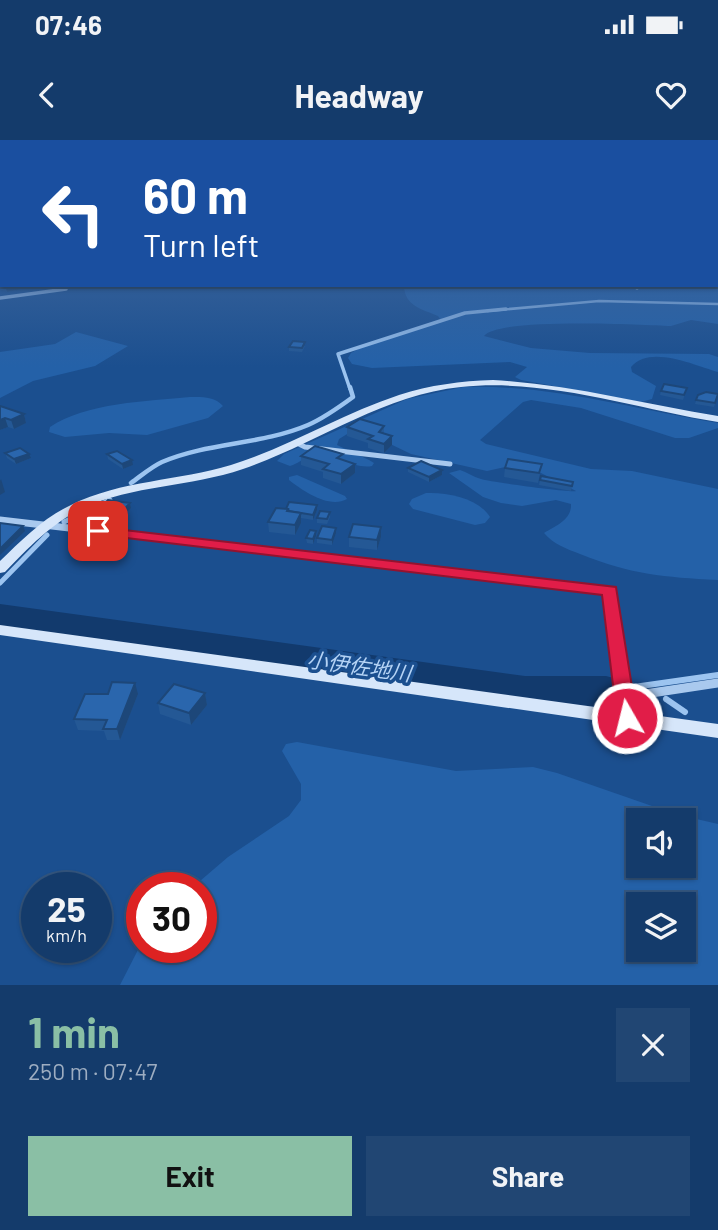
<!DOCTYPE html>
<meta charset="utf-8">
<style>
body{margin:0;font-family:Barlow,"Noto Sans JP",sans-serif;background:#214673;color:#f1f3f6;height:100vh;display:flex;flex-direction:column;font-size:26px;white-space:nowrap}
*{box-sizing:border-box;margin:0}
p{font-size:23px;color:#9dadc1}
.icon{flex:none;width:38px;height:38px;fill:none;stroke:currentColor;stroke-width:2;stroke-linecap:round;stroke-linejoin:round}
.map{position:relative;height:845px;overflow:hidden}
.side{display:flex;flex-direction:column;background:#143b6b;flex:1}
.side>*{flex:none}
.banner{position:absolute;left:0px;top:0px;width:719px;height:147px;box-shadow:0 2px 5px #0004,0 0 0 2px #33557e;background:#1a4fa0;color:#fff;overflow:hidden}
.buttons{position:absolute;left:626px;top:668px;display:grid;gap:14px}
.buttons a{display:grid;place-items:center;width:70px;height:70px;border-radius:0px;background:#143b6b;box-shadow:0 2px 5px #0004,0 0 0 2px #33557e;font-size:35px}
.speed{position:absolute;left:21px;top:732px;display:flex;gap:14px;font-size:35px;font-weight:700;text-align:center}
.speed>*{display:grid;place-content:center;width:91px;height:91px;border-radius:50%;background:#143b6b;box-shadow:0 2px 5px #0004,0 0 0 2px #33557e;line-height:1}
.speed small{font-size:18px;font-weight:400}
.speed .limit{border:10px solid #d22;background:#fff;color:#111}
.pin{position:absolute;display:grid;place-items:center;width:60px;height:60px;color:#fff;margin:-30px;border-radius:14px;box-shadow:0 4px 10px #0006}
.me{position:absolute;width:77px;margin:-38px;rotate:352deg;stroke-linejoin:round;filter:drop-shadow(0 0 5px #0008)}
.turn{display:flex;align-items:center;gap:24px;height:147px;padding:0 28px;font-size:32px}
.turn .icon{width:91px;height:91px;stroke-width:2.5}
.turn b{display:block;font-size:49px;line-height:60px}
.round{display:grid;place-items:center;flex:none;width:74px;height:74px;border-radius:0px;background:#214673}
.headline{display:flex;align-items:center;justify-content:space-between;height:119px;padding:0 28px}
h1{font-size:42px;font-weight:700;line-height:52px;color:#8abfa5}
.action{display:flex;gap:14px;margin-top:auto;padding:14px 28px}
.action a{flex:1;height:80px;border-radius:0px;background:#8abfa5;color:#111;font-size:28px;font-weight:700;line-height:80px;text-align:center}
.action a+a{background:#214673;color:#f1f3f6}
.status{display:flex;justify-content:space-between;align-items:center;height:49px;padding:0 35px;background:#143b6b;direction:ltr}
.status svg{height:19px;fill:currentColor}
header{display:flex;justify-content:space-between;align-items:center;height:91px;padding:0 28px;background:#143b6b;font-size:32px;font-weight:700}
.map>svg:first-child{display:block}
</style>
<div class="status"><b>07:46</b><svg viewBox="0 0 49 12"><path d="M0 12V9h3v3zM5 12V6h3v6zM10 12V3h3v9zM15 12V0h3v12zM26 1h20v11H26zM47 4h2v5h-2z"/></svg></div>
<header><svg class="icon" aria-label="back" viewBox="0 0 24 24"><path d="M15 5l-7 7 7 7"/></svg>Headway<svg class="icon" aria-label="heart" viewBox="0 0 24 24"><path d="M12 20l-8-8c-3-5 5-10 8-4 3-6 11-1 8 4z"/></svg></header>
<div class="map">
<svg width="718" height="845" viewBox="0 0 718 845">
<rect width="100%" height="100%" fill="#1b4f8f"/>
<g fill="#2461a8" fill-rule="evenodd">
<path d="M404,145L718,149V184L691,180L671,186C641,185 499,177 484,196L531,208L590,213L709,214L718,217V232C696,226 650,204 631,227L632,232L656,246L652,259L641,262L521,240L515,237L527,227L510,222L372,228L352,224L348,218L351,213L360,208L441,180L438,176C422,169 404,166 404,145Z"/>
<polygon points="76,192 128,206 95,226 33,241 0,258 0,212 55,204"/>
<path d="M463,247C550,244 632,269 718,283V288L689,298H675L581,268L531,260L523,262L480,300L486,304L591,329L632,331L718,349V440C663,437 633,435 580,414C567,409 553,404 544,393C555,386 572,380 571,364L556,360L522,366L501,363L483,357L449,333L460,330C467,332 473,337 481,339C491,342 571,353 576,351L539,332L505,327L487,331L411,314L357,288L339,299L337,305L369,320L374,323L372,326C352,330 330,309 311,315C303,318 298,324 290,326L277,321L284,314L407,259Z"/>
<path d="M190,257C202,257 214,256 223,266L208,278L147,295L109,293L65,297L49,292L50,287C85,263 148,261 190,257Z"/>
<path d="M297,335L345,356L347,359C329,369 303,351 289,340V337Z"/>
<path d="M426,353C448,352 478,358 490,377L485,383L475,385L413,369L409,364L412,359Z"/>
<path d="M297,602L456,631L533,627L557,633L675,674L718,684V845H120L142,802V807H201V747H193L228,717L289,676L301,660V644L282,611L286,604ZM639,681H684V726H639ZM639,765H684V810H639Z"/>
</g>
<g fill="none" stroke-linecap="round" stroke-linejoin="round">
<polyline stroke="#9cc4f0" stroke-width="2.5" points="487,171 599,161 718,164"/>
<polyline stroke="#9cc4f0" stroke-width="3.5" points="350,249 338,214 465,173 506,169"/>
<path stroke="#9cc4f0" stroke-width="4.5" d="M131,343C141,336 151,327 162,322C209,302 261,305 308,285C324,278 338,268 353,257L350,247"/>
<g stroke="#9cc4f0" stroke-width="5">
<polyline points="64,382 110,360"/>
<polyline points="0,443 47,395"/>
</g>
<g stroke="#9cc4f0" stroke-width="6">
<polyline points="606,551 718,535"/>
<polyline points="666,559 685,572"/>
</g>
<polygon fill="#123a6d" fill-rule="evenodd" points="0,464 525,536 606,536 621,540 627,551 621,562 606,566 525,566 0,488"/>
<g stroke="#a9c9ee" stroke-width="3.5">
<polyline points="636,145 637,148"/>
<polyline points="0,158 66,149"/>
</g>
<polyline stroke="#a9c9ee" stroke-width="5" points="297,303 305,307 450,324"/>
<polyline stroke="#a9c9ee" stroke-width="7" points="0,380 610,451 613,476"/>
<g stroke="#a9c9ee" stroke-width="9">
<polyline points="613,474 627,578"/>
<polyline points="625,557 718,543"/>
</g>
<g fill="#d6e6fa" fill-rule="evenodd">
<path d="M493,240C570,244 643,264 718,276V282C634,268 547,238 461,247C382,255 316,304 243,329C190,347 133,345 83,368C52,383 28,408 5,432L0,433V421C22,400 43,378 71,365C121,340 179,341 231,325C289,307 341,274 399,255C430,245 461,241 493,240Z"/>
<polygon points="0,485 718,584 718,598 0,495"/>
</g>
<rect fill="#f0f6ff" fill-rule="evenodd" x="0" y="109" width="2" height="2"/>
</g>
<g fill="#245895">
<polygon points="0,120 2,121 2,145 40,145 7,152 0,149"/>
<polygon points="305,206 302,212 289,211 289,207"/>
<polygon points="687,248 683,260 660,255 661,251"/>
<polygon points="718,254 714,267 695,264 698,255"/>
<polygon points="0,266 24,274 26,283 14,289 8,287 0,290"/>
<polygon points="384,286 384,293 392,296 392,305 384,313 368,308 368,303 347,296 347,287"/>
<polygon points="5,313 31,318 16,324 7,318"/>
<polygon points="107,314 133,325 123,329 108,319"/>
<polygon points="301,316 343,320 355,333 341,344 323,338 323,332 301,325"/>
<polygon points="408,328 442,330 442,335 429,342 408,332"/>
<polygon points="505,328 540,333 538,343 504,337"/>
<polygon points="540,340 573,342 571,351 539,345"/>
<polygon points="130,363 131,368 121,379 110,378 106,382 96,379 95,374"/>
<polygon points="276,368 317,370 313,380 301,378 301,383 295,395 269,392 268,382"/>
<polygon points="330,372 330,377 327,384 317,383 317,378"/>
<polygon points="381,387 381,397 377,410 349,407 349,397"/>
<polygon points="336,393 332,405 317,403 317,398"/>
<polygon points="316,396 313,404 307,403 306,398"/>
<polygon points="205,553 207,565 191,585 160,574 158,563"/>
<polygon points="138,554 120,600 107,600 104,591 78,590 74,579"/>
</g>
<g fill="#1d4779">
<polygon points="5,145 40,145 7,152"/>
<polygon points="24,274 26,283 14,289 11,280"/>
<polygon points="5,278 8,287 0,290 0,280"/>
<polygon points="392,296 392,305 384,313 384,304"/>
<polygon points="29,314 31,318 16,324 14,319"/>
<polygon points="132,320 133,325 123,329 122,324"/>
<polygon points="355,324 355,333 341,344 341,334"/>
<polygon points="442,330 442,335 429,342 429,337"/>
<polygon points="1,339 5,352 0,355 0,341"/>
<polygon points="130,363 131,368 121,379 120,374"/>
<polygon points="317,365 317,370 313,380 313,375"/>
<polygon points="109,373 110,378 106,382 105,377"/>
<polygon points="301,373 301,383 295,395 295,385"/>
<polygon points="23,386 25,391 0,415 0,409"/>
<polygon points="381,387 381,397 377,410 377,400"/>
<polygon points="336,388 336,393 332,405 332,400"/>
<polygon points="316,391 316,396 313,404 313,399"/>
<polygon points="135,543 138,554 120,600 117,589"/>
<polygon points="205,553 207,565 191,585 189,573"/>
</g>
<g fill="#2a66ad" stroke="#1d4779" stroke-width="2">
<polygon points="0,120 2,121 2,142 0,141"/>
<polygon points="293,201 305,202 302,208 289,207"/>
<polygon points="664,244 687,248 684,255 661,251"/>
<polygon points="706,252 718,254 715,263 696,260 698,255"/>
<polygon points="0,266 24,274 11,280 5,278 0,280"/>
<polygon points="360,279 384,286 379,292 392,296 384,304 368,299 373,296 347,287"/>
<polygon points="315,306 343,314 337,318 355,324 341,334 323,329 329,324 301,316"/>
<polygon points="20,308 29,314 14,319 5,313"/>
<polygon points="117,311 132,320 122,324 107,314"/>
<polygon points="508,319 542,324 539,333 505,328"/>
<polygon points="421,321 442,330 429,337 408,328"/>
<polygon points="541,336 573,342 572,346 540,340"/>
<polygon points="108,360 130,363 120,374 109,373 105,377 95,374"/>
<polygon points="289,362 317,365 313,375 289,371 288,369 286,369"/>
<polygon points="276,368 288,369 287,371 301,373 295,385 268,382"/>
<polygon points="320,371 330,372 327,379 317,378"/>
<polygon points="0,383 23,386 0,409"/>
<polygon points="353,384 381,387 377,400 349,397"/>
<polygon points="322,386 336,388 332,400 317,398"/>
<polygon points="310,390 316,391 313,399 306,398"/>
<polygon points="112,542 135,543 117,589 103,589 107,580 74,579 85,554 108,554"/>
<polygon points="174,544 205,553 189,573 158,563"/>
</g>
<linearGradient id="sky" x2="0" y2="1"><stop stop-color="#0f2b4f"/><stop offset="0.48" stop-color="#39639b"/><stop offset="1" stop-color="#39639b" stop-opacity="0"/></linearGradient>
<rect width="718" height="227" fill="url(#sky)"/>
<polygon fill="#e11d48" stroke="#92132f" stroke-width="2" points="98,387 616,447 637,578 634,583 627,586 620,583 617,578 602,455 93,394 90,391"/>
<g text-anchor="middle" stroke-width="7" stroke-linejoin="round" paint-order="stroke">
<g font-size="21" font-style="italic" fill="#b5d3f5" stroke="#1b4f8f">
<text transform="translate(359 527) rotate(8)" y="7">小伊佐地川</text>
</g>
</g>
</svg>
<div class="buttons">
<a><svg class="icon" aria-label="sound" viewBox="0 0 24 24"><path d="M4 9h4l5-4v14l-5-4H4zM17 9q2 3 0 6"/></svg></a>
<a><svg class="icon" aria-label="layers" viewBox="0 0 24 24"><path d="M12 4l9 5-9 5-9-5zM3 14l9 5 9-5"/></svg></a>
</div>
<div class="speed"><div>25<small>km/h</small></div><div class="limit">30</div></div>
<div class="pin" style="left:98px;top:391px;background:#d93025"><svg class="icon" aria-label="arrive" viewBox="0 0 24 24"><path d="M6 21V4h12l-3 4 3 4H6"/></svg></div>
<svg class="me" style="left:627px;top:578px" viewBox="-20 -20 40 40"><circle r="17" fill="#e11d48" stroke="#fff" stroke-width="3"/><path d="M0-11L8 9 0 5-8 9z" fill="#fff"/></svg>
<div class="banner">
<div class="turn"><svg class="icon" aria-label="left" viewBox="0 0 24 24"><path d="M17 20v-9H6M10 6l-5 5 5 5"/></svg><div><b>60 m</b>Turn left</div></div>
</div>
</div>
<section class="side">
<div class="headline"><div><h1>1 min</h1><p>250 m · 07:47</p></div><a class="round"><svg class="icon" aria-label="close" viewBox="0 0 24 24"><path d="M6 6l12 12M18 6L6 18"/></svg></a></div>
<div class="action"><a>Exit</a><a>Share</a></div>
</section>
